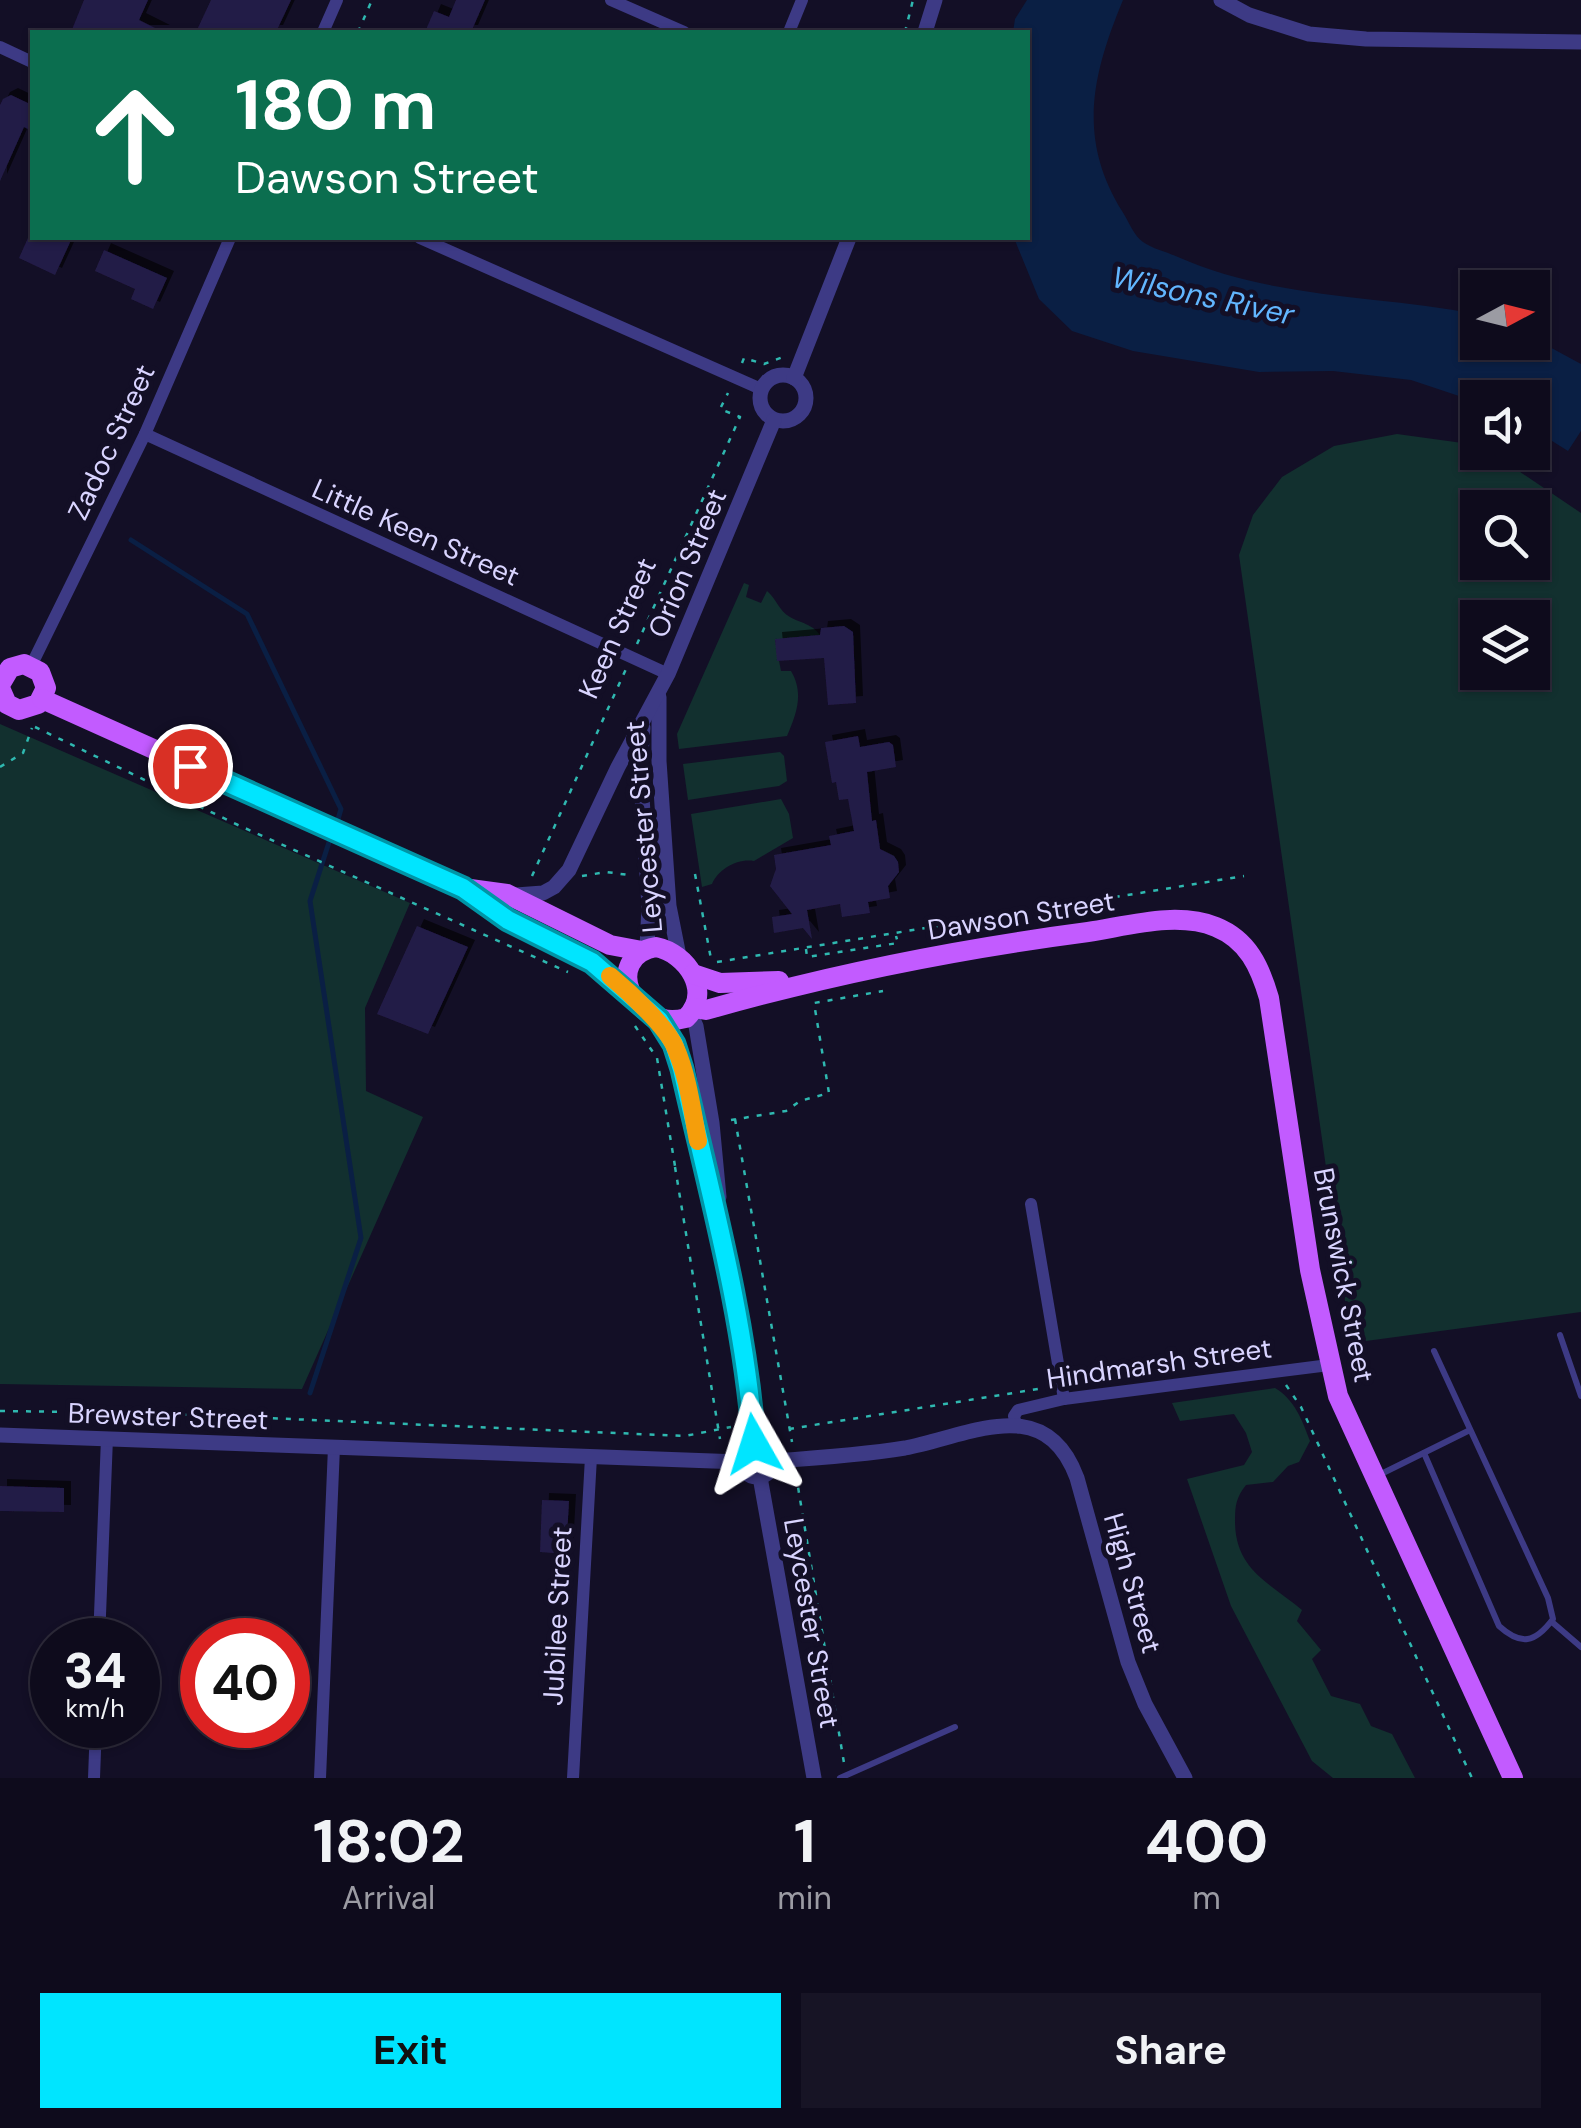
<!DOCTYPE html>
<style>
body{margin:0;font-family:"DM Sans",sans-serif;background:#171425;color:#f1f3f6;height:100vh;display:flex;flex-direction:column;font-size:38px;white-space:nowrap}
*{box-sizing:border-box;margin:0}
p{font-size:32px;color:#9b9ba3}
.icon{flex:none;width:55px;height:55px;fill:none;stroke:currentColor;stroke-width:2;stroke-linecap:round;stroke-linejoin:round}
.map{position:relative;height:1778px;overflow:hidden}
.details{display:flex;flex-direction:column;background:#0e0b1c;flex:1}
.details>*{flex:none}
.banner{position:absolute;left:30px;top:30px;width:1000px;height:210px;border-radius:0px;box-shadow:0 2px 8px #0004,0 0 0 2px #2e2b3b;background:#0b6e4f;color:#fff;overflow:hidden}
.needle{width:65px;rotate:83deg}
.fabs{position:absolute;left:1460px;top:270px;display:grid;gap:20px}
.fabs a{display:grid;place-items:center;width:90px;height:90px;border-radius:0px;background:#0e0b1c;box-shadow:0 2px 8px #0004,0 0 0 2px #2e2b3b;font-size:50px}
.speed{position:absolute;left:30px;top:1618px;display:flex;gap:20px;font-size:50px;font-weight:700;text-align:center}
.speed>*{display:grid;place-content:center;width:130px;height:130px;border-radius:50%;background:#0e0b1c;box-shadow:0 2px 8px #0004,0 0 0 2px #2e2b3b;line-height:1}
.speed small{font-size:25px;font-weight:400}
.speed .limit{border:15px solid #d22;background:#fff;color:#111}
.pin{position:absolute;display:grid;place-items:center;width:85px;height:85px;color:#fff;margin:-42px;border:5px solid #fff;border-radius:50%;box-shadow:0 2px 10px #0007}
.me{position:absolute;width:110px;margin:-55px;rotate:354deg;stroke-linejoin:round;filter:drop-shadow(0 0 8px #0008)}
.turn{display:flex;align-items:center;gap:35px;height:210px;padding:0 40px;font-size:45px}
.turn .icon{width:130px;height:130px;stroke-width:2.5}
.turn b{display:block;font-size:70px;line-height:85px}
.eta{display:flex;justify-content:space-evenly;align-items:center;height:170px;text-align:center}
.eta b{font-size:60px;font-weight:700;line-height:70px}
.action{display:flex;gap:20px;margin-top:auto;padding:20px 40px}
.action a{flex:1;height:115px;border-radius:0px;background:#00e5ff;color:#111;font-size:40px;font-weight:700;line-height:115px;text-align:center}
.action a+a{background:#171425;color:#f1f3f6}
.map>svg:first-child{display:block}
</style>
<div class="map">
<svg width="1581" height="1778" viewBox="0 0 1581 1778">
<defs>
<filter id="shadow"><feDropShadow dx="7" dy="-7" stdDeviation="0" flood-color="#0009"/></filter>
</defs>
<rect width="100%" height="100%" fill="#130f26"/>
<g fill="#12302f" fill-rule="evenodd">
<path d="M1397,434L1477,445L1478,452L1492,453L1581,513V1312L1351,1343L1239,555L1253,515L1282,477L1334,446ZM1478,508H1532V562H1478ZM1478,618H1532V672H1478Z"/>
<path d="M744,583L749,585L746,597L761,603L767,591C776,598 779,611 790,617C802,624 811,623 820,635L775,640L781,671H791C804,693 797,713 787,736L679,749L677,734Z"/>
<polygon points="0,724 410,903 365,1008 366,1091 423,1117 302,1389 0,1384"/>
<polygon points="780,752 784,756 787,781 779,786 688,800 683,764"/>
<path d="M781,799L789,814L793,838L754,861C738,858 718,869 712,884L702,887L691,814Z"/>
<path d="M1275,1388C1295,1400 1302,1420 1310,1441L1299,1462L1288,1466L1273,1482L1246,1485C1236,1498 1235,1505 1235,1521C1235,1569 1268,1582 1302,1610L1297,1621L1321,1650L1312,1659L1331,1696L1360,1704L1371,1726L1392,1734L1415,1778H1333L1312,1761L1231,1606L1187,1479L1244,1465L1252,1452L1246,1433L1234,1414L1180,1421L1172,1403Z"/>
</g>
<path fill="#0a1f44" d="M1027,0H1123C1092,75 1077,138 1122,211C1128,220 1134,236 1143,242C1153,249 1167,252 1178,257C1272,299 1379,295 1477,314L1478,342H1532L1533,338L1581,364V431L1568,451L1533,429L1532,398H1478L1477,402L1411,380L1333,371L1259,372L1133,351L1072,331L1039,299L1014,238H1028V32H1013L1015,19Z"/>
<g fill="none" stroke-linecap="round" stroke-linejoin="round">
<g stroke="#0a1f44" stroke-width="5">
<polyline points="131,540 247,614 337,801 341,809 336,826"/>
<polyline points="310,1393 361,1238 310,901 331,836"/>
</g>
</g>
<g fill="#241b47" filter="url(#shadow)">
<polygon points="84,0 148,0 139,20 163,32 71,32"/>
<polygon points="211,0 291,0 276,32 196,32"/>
<polygon points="456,0 485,0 471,32 425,32 434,11 449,17"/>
<polygon points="11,95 32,105 32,131 24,127 0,181 0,105 3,99"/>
<polygon points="28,238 72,238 55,275 19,258"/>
<polygon points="104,250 167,278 153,309 131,299 135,289 95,271"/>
<polygon points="844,626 853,632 856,703 828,705 824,658 777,661 775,639 820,635 821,628"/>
<polygon points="858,736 860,747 889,742 893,745 896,767 867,772 872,821 876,820 880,849 894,856 898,862 899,872 888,886 890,898 868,902 870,913 842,917 840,904 807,910 812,939 803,928 774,933 772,917 792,914 770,886 776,869 774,855 831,845 829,836 854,831 848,799 839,800 836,782 832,783 825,742"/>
<polygon points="417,926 468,947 428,1034 377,1014"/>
<polygon points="0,1486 64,1488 64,1512 0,1511"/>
<polygon points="542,1500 569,1501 566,1554 540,1552"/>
</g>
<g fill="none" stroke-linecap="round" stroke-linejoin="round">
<g stroke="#2fb8b0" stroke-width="2.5" stroke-dasharray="5 8" stroke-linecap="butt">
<polyline points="358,32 372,0"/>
<polyline points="905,32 913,0"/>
<polyline points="742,363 744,358 764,364 783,357"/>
<polyline points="637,644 740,417 720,409 728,393"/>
<polyline points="35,727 238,825 568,972"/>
<polyline points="0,767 23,753 32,728"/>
<polyline points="695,874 711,959"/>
<polyline points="532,876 626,669"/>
<polyline points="582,876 606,872 629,875"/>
<polyline points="806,949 807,957 898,943 896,936"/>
<polyline points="717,962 1244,876"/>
<polyline points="635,1026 657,1058 675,1166 671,1167"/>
<polyline points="735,1119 792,1442"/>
<polyline points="731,1120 786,1111 800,1101 829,1093 814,1003 883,991"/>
<polyline points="675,1167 720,1439"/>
<polyline points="1286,1385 1301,1407 1472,1778"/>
<polyline points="0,1411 150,1413 685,1436 731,1427"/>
<polyline points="789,1429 1038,1389"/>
<polyline points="796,1475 844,1763"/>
</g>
<g stroke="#3d3a85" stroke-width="6">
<polyline points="1560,1335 1581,1396"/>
<path d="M1424,1453L1499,1626C1521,1646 1535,1643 1553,1619L1548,1598L1434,1351"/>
<polyline points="1377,1476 1470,1430"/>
<polyline points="1552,1622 1581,1647"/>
<polyline points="840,1778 955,1727"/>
</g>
<g stroke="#3d3a85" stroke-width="12">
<polyline points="611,0 684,32"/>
<polyline points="323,32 337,0"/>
<polyline points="789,32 802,0"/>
<polyline points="0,47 32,62"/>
<polyline points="420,238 761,389"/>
<polyline points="145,434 668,674"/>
<polyline points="31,666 145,434 230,238"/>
<polyline points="1031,1204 1064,1399"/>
<polyline points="1016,1425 1014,1416 1018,1410 1064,1399 1329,1365"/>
<polyline points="99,1640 107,1438"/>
<polyline points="94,1778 96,1725"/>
<polyline points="320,1778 334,1447"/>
<polyline points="573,1778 591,1457"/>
</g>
<g stroke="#3d3a85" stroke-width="15">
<polyline points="1221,0 1249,15 1309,34 1366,39 1581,42"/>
<polyline points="925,32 935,0"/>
<circle cx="783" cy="398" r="23"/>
<polyline points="794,378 849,238"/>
<polyline points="659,697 659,761 669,906 679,956"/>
<polyline points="643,728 640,766 649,906 647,948"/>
<polyline points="516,895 543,893 554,887 569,870 618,767 668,674 774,420"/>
<polyline points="691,1015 696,1026 712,1123 719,1197"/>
<path d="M659,1020C686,1063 689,1110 701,1158C724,1251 747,1347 753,1444"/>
<polyline points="0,1435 740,1462"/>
<circle cx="757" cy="1460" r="17"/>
<path d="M774,1461C818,1458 862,1455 905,1448C969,1436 1045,1391 1077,1478L1128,1662L1145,1704L1185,1778"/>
<polyline points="760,1477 814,1778"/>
</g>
<g stroke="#c25bff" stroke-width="20">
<polyline points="0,685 10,668 24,664 40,672 46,688 38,704 19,710 7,704 0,688"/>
<polyline points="42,699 463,888 509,920 592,962 632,996"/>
<polyline points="470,889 507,894 610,945 642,951"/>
<path d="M656,947C687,953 713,992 686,1018C633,1033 601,957 656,947Z"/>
<polyline points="693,974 720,983 779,981"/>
<path d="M694,1008L706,1010C832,974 958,949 1088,932C1128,926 1177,911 1216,927C1248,940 1260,967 1269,998L1310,1270L1338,1396L1513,1778"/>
</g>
</g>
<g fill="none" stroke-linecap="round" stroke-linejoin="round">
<g stroke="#0095a6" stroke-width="25">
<path id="route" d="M190,766L463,888L508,920L592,962L659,1020L674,1044L682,1069C710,1192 745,1317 754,1444"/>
</g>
<use href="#route" stroke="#00e5ff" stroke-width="18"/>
<path stroke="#f59e0b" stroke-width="18" d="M610,976C628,991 667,1027 675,1047C688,1076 692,1110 698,1141"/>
</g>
<g text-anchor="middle" stroke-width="10" stroke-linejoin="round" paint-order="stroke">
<g font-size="28" fill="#d9d4ff" stroke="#130f26">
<text transform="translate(111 442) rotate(-65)" y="10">Zadoc Street</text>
<text transform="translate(416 532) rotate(24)" y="10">Little Keen Street</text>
<text transform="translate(687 563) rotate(-67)" y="10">Orion Street</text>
<text transform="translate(617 628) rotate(-66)" y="10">Keen Street</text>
<text transform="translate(643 827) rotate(-95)" y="10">Leycester Street</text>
<text transform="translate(1021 915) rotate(-9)" y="10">Dawson Street</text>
<text transform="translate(1344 1275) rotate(79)" y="10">Brunswick Street</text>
<text transform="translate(1159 1363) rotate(-8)" y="10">Hindmarsh Street</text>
<text transform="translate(168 1416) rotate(2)" y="10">Brewster Street</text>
<text transform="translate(1133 1583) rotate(74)" y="10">High Street</text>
<text transform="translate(557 1616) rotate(-87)" y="10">Jubilee Street</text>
<text transform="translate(812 1623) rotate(80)" y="10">Leycester Street</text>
</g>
<g font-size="30" font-style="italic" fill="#62b6ff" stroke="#130f26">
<text transform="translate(1203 296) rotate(12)" y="10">Wilsons River</text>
</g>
</g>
</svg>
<div class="fabs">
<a><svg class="needle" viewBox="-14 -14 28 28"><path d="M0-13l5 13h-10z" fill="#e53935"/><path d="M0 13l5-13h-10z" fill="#9b9ba3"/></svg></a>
<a><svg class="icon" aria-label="sound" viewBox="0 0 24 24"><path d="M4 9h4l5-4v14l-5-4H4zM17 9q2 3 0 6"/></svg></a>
<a><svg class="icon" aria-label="search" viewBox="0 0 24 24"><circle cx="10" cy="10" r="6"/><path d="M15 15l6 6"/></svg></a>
<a><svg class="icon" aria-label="layers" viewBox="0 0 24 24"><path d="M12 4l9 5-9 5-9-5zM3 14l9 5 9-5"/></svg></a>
</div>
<div class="speed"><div>34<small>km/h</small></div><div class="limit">40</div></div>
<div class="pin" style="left:190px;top:766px;background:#d93025"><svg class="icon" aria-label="arrive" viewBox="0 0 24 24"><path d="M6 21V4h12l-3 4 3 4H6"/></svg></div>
<svg class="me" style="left:754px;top:1444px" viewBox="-20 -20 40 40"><path d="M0-17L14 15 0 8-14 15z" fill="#00e5ff" stroke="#fff" stroke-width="4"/></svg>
<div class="banner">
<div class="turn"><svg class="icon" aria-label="ahead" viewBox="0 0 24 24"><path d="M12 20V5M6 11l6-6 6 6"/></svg><div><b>180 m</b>Dawson Street</div></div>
</div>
</div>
<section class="details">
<div class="eta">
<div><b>18:02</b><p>Arrival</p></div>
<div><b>1</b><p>min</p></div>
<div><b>400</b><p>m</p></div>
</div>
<div class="action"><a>Exit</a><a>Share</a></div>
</section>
